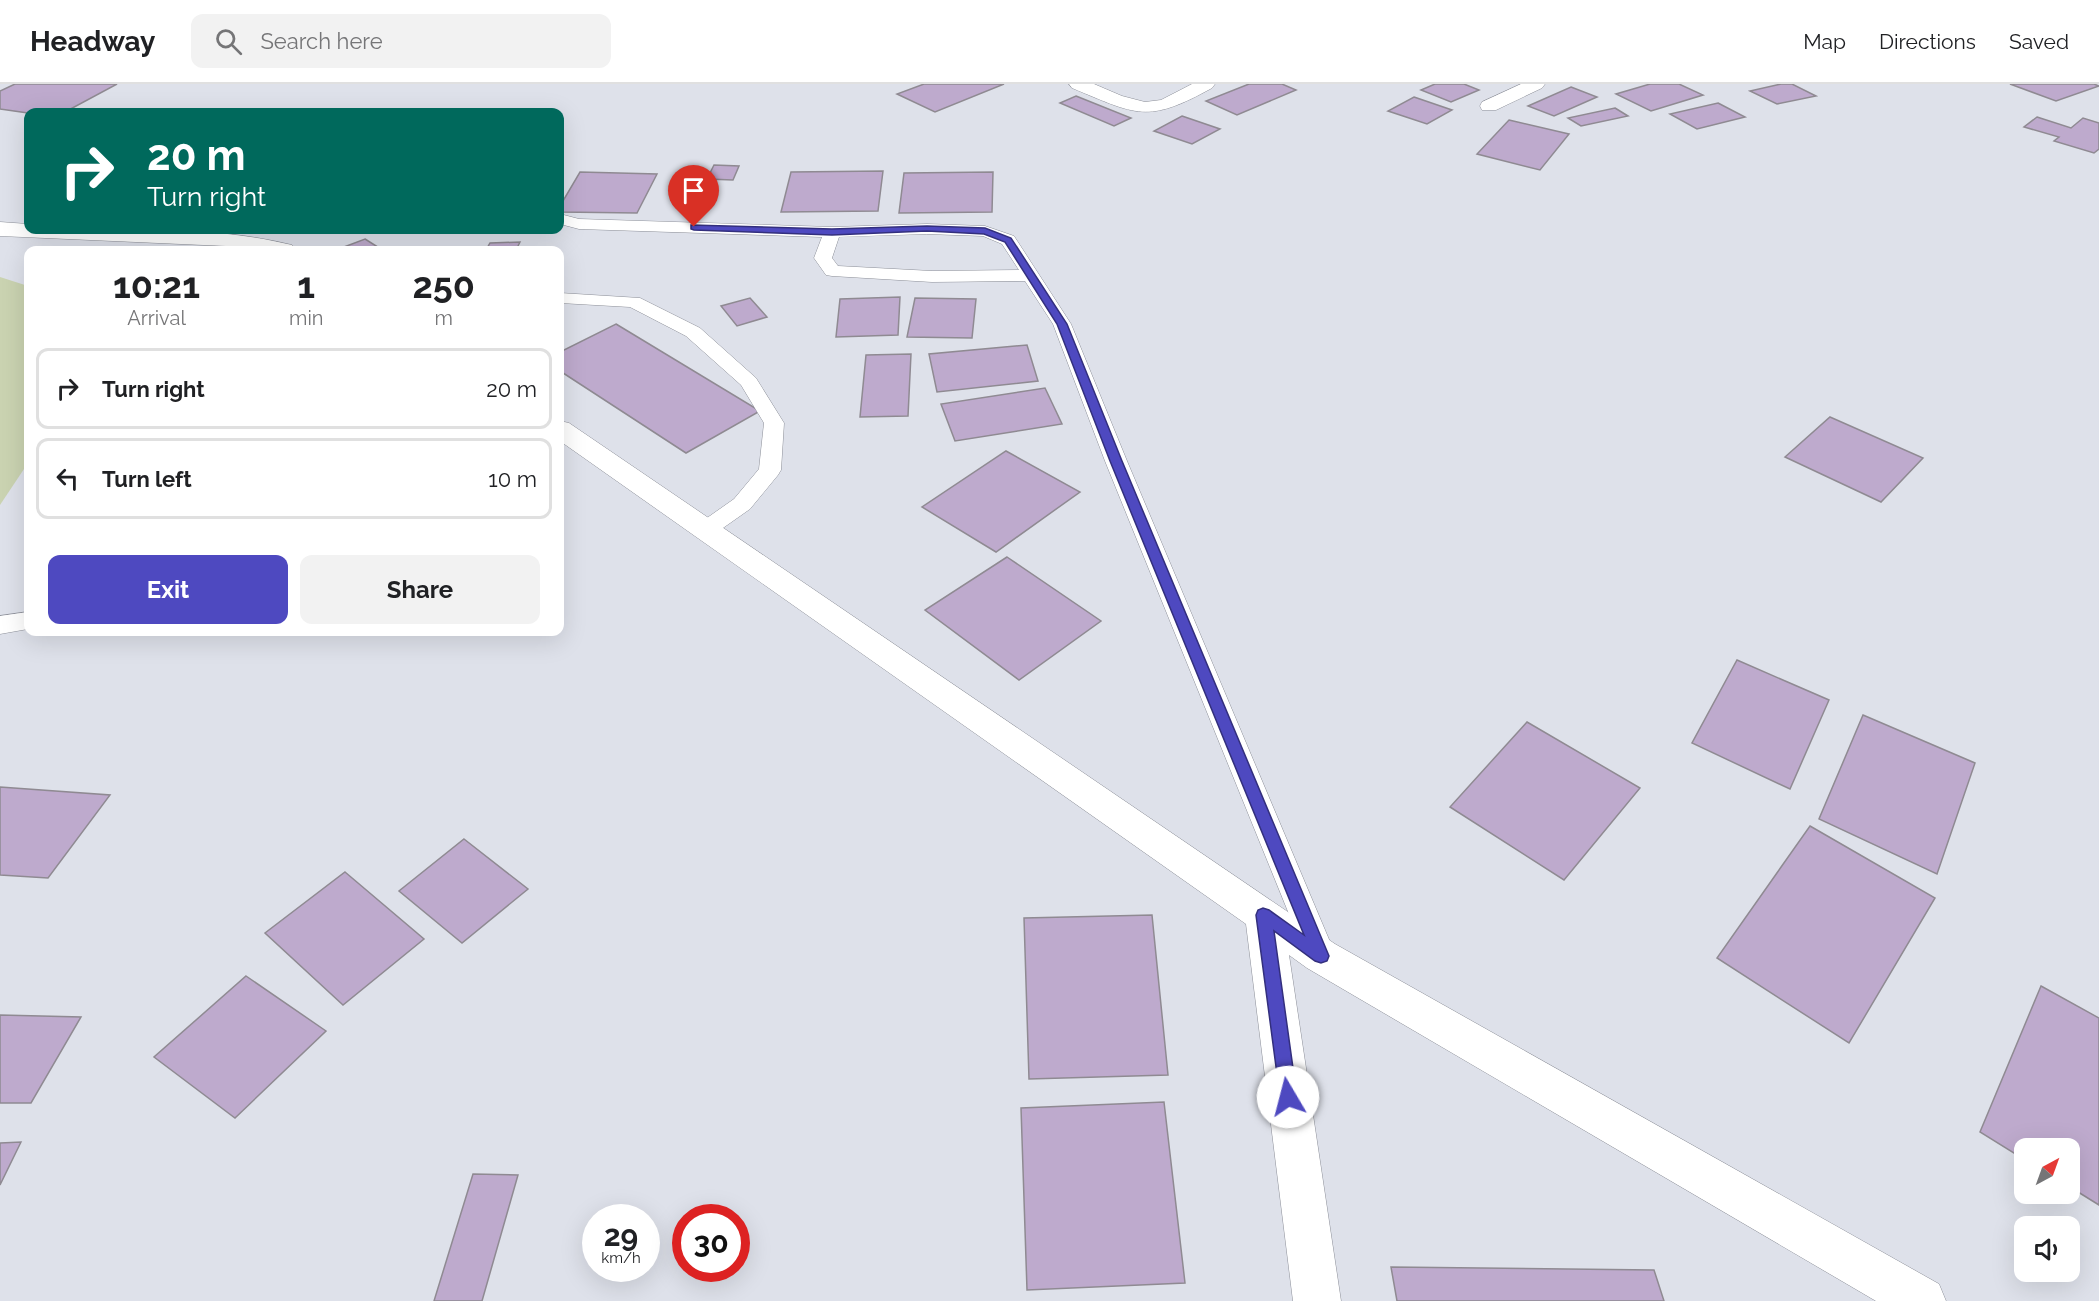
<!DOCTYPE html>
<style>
body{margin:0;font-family:Raleway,sans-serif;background:#f2f2f2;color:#202124;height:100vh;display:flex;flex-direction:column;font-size:22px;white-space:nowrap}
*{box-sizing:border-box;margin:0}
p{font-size:20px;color:#757577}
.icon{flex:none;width:33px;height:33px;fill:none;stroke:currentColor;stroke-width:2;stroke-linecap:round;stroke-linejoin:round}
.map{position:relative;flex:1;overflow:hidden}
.panel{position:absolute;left:24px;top:162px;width:540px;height:390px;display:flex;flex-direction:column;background:#fff;border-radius:12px;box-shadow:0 6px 24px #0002}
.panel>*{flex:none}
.guide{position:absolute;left:24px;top:24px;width:540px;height:126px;border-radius:12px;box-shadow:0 6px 24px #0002;background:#00695c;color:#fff;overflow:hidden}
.needle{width:39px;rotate:41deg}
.buttons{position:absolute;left:2014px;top:1054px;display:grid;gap:12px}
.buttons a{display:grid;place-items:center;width:66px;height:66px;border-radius:12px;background:#fff;box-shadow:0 6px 24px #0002;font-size:30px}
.speed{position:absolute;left:582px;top:1120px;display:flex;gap:12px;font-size:30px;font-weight:700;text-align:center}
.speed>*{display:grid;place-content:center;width:78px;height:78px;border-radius:50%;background:#fff;box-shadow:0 6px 24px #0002;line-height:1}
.speed small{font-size:15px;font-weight:400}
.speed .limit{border:9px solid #d22;background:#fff;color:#111}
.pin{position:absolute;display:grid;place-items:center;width:51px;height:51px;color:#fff;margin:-62px -26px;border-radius:50% 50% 50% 0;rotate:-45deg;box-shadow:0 0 6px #0007}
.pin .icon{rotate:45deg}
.me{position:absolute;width:66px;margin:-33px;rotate:352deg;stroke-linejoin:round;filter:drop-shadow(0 0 4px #0008)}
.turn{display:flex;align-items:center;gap:21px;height:126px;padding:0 24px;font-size:27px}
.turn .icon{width:78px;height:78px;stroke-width:2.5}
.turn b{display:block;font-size:42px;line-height:51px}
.eta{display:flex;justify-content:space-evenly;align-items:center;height:102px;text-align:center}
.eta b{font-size:36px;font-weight:700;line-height:42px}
.action{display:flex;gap:12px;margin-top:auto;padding:12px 24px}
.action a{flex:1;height:69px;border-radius:12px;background:#4e49c0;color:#fff;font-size:24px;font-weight:700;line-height:69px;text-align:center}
.action a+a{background:#f2f2f2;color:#202124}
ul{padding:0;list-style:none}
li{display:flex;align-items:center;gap:18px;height:81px;margin:0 12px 9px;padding:0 12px;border:3px solid #e0e0e0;border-radius:12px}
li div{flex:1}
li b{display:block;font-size:22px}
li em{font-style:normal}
header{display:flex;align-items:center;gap:36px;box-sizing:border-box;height:84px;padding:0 30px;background:#fff;border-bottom:2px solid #e0e0e0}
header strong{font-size:28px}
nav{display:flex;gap:33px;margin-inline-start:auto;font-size:21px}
.search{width:420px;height:54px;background:#f2f2f2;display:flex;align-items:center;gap:15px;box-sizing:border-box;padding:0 21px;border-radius:12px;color:#757577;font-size:22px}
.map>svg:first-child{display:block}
</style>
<header>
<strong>Headway</strong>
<div class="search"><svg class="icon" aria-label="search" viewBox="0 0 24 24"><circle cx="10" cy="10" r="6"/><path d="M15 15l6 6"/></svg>Search here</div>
<nav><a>Map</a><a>Directions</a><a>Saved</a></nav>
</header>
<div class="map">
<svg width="2099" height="1217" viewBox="0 0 2099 1217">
<rect width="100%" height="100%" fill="#dee1ea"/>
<polygon fill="#cad3b1" points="0,193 28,202 28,379 0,421"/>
<g fill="#beaacd" stroke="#8f8a92" stroke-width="1.5">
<polygon points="15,0 117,0 65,28 28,29 0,25 0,7"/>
<polygon points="924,0 1004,0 935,28 897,10"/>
<polygon points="1249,0 1282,0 1296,6 1237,31 1206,17"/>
<polygon points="1435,0 1464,0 1479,6 1451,18 1421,6"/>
<polygon points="1650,0 1679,0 1703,11 1651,27 1616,10"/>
<polygon points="1781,0 1792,0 1816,12 1777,20 1750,7"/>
<polygon points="2010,0 2094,0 2099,2 2056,17"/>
<polygon points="1571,3 1597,13 1554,32 1528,22"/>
<polygon points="1076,12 1131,34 1114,42 1060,19"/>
<polygon points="1414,13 1452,26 1427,40 1388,27"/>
<polygon points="1718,19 1745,33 1697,45 1670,30"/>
<polygon points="1615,24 1628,32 1581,42 1568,34"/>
<polygon points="1182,32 1220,45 1192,60 1154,47"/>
<polygon points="2037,33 2071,44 2083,34 2099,39 2099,65 2094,69 2054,57 2059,53 2024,43"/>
<polygon points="1509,36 1569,50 1540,86 1477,70"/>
<polygon points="714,81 739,82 733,96 707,95"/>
<polygon points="883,87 878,127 781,128 791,88"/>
<polygon points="580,88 657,90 637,129 560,128 560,122"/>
<polygon points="993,88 992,128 899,129 904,89"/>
<polygon points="365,155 381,165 336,166"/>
<polygon points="520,158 516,166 486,166 490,159"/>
<polygon points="900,213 898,251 836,253 840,215"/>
<polygon points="750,214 767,233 737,242 721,222"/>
<polygon points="915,214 976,215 972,254 907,253"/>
<polygon points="616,240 760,327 686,369 560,287 560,268"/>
<polygon points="1027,261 1038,297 937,308 929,270"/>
<polygon points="911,270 908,332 860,333 866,271"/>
<polygon points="1045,304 1062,340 955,357 941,320"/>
<polygon points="1830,333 1923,374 1881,418 1785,373"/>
<polygon points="1006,367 1080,408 996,468 922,423"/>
<polygon points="1007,473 1101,537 1019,596 925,526"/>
<polygon points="1737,576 1829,616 1790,705 1692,659"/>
<polygon points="1863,631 1975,679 1937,790 1819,735"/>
<polygon points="1527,638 1640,704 1564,796 1450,723"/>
<polygon points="0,703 110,711 48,794 0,791"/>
<polygon points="1810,742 1935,814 1849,959 1717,874"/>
<polygon points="464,755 528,805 462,859 399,807"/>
<polygon points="345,788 424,855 343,921 265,849"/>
<polygon points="1152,831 1168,991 1029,995 1024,834"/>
<polygon points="246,892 326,947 235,1034 154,973"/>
<polygon points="2041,902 2099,934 2099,1121 2070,1103 2070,1065 2025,1065 2025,1076 1980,1048"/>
<polygon points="0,931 81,933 31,1019 0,1019"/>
<polygon points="1164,1018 1185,1199 1027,1206 1021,1024"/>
<polygon points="21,1058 0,1101 0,1059"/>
<polygon points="473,1090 518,1091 482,1217 434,1217"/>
<polygon points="1391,1183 1654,1186 1664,1217 1397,1217"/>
</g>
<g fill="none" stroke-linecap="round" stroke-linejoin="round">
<g stroke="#8c8f98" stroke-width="1">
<g id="service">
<path d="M560,130L579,135L832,143L927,140L985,142L1014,152L1071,240L1127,377L1336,872L1332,882L1321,885L1310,882L1306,872L1105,377L1053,240L1025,197L932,198L832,192L826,191L814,174L822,153L579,145L560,140ZM927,150L983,152L1002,160L1019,186L932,187L838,182L832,174L839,153Z"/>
<polygon points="560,209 640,214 700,244 756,294 784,339 781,386 778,391 750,425 713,451 705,453 697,451 694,446 697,441 734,415 759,385 764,339 741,301 686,252 630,223 560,219"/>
<polygon points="28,528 28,545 0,550 0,532"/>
</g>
</g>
<g stroke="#8c8f98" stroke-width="1">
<g id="minor">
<path d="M1069,0H1094L1122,12L1145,18L1161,16L1192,0H1215L1212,4C1147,40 1137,31 1072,4Z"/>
<polygon points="1521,0 1545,0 1542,4 1496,26 1482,26 1480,22 1482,18"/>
<path d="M0,138L28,140V146C116,146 206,140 292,161L295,166H252L226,162L0,152Z"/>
<polygon points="560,337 569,339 1335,860 1939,1200 1946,1217 1876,1217 1307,884 1289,871 1341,1217 1293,1217 1246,840 560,357"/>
</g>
</g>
<use href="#service" fill="#fff" fill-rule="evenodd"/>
<use href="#minor" fill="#fff" fill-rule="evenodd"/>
</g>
<polygon fill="#4e49c0" stroke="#332f7d" stroke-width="1.5" points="691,141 832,145 927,142 985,144 1011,154 1067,240 1122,377 1329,872 1327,877 1321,879 1315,877 1274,847 1297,1013 1295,1019 1288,1021 1282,1019 1280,1013 1256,831 1258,826 1263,824 1269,826 1304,851 1110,377 1057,240 1005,158 984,150 927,147 832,151 694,146 691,145"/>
</svg>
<div class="buttons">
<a><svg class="needle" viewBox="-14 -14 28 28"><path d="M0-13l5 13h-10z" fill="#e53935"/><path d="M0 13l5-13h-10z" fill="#757577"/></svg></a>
<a><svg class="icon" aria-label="sound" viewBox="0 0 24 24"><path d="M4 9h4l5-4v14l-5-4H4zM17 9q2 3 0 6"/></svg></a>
</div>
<div class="speed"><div>29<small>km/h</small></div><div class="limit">30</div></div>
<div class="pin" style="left:694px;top:143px;background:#d93025"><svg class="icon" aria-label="arrive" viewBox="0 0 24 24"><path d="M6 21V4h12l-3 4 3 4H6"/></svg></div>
<svg class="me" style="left:1288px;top:1013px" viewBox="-20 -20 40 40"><circle r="19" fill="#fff"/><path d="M0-13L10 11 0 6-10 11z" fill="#4e49c0"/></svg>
<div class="guide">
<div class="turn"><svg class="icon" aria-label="right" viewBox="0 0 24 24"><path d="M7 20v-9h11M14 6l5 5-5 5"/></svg><div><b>20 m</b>Turn right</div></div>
</div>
<section class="panel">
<div class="eta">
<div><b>10:21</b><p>Arrival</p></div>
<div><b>1</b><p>min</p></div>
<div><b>250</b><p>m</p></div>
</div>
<ul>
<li><svg class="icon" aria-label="right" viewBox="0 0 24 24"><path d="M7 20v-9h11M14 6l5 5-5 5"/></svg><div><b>Turn right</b></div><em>20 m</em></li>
<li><svg class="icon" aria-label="left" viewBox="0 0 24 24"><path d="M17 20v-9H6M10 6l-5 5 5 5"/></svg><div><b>Turn left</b></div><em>10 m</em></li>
</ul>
<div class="action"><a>Exit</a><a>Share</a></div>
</section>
</div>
